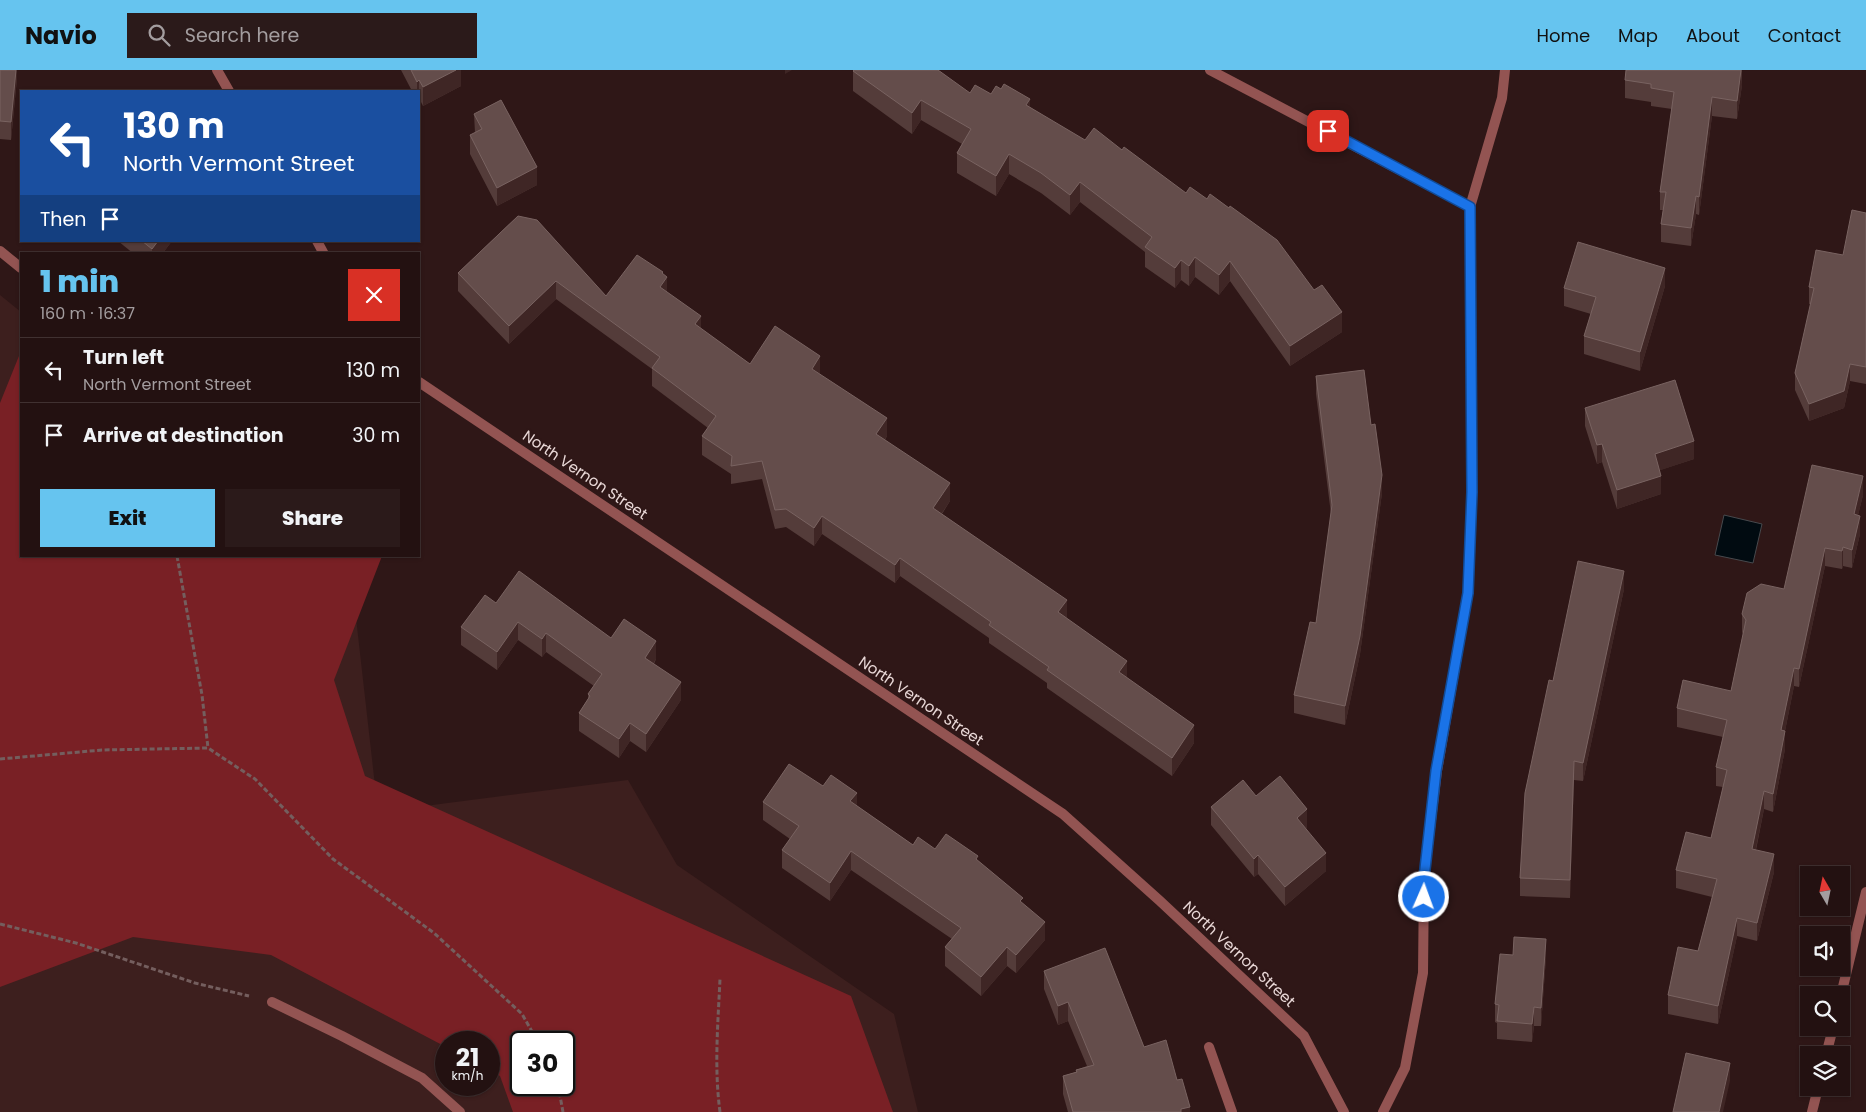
<!DOCTYPE html>
<meta charset="utf-8">
<style>
body{margin:0;font-family:Poppins,sans-serif;background:#2b1a1a;color:#f1f3f6;height:100vh;display:flex;flex-direction:column;font-size:19px;white-space:nowrap}
*{box-sizing:border-box;margin:0}
p{font-size:16px;color:#a39d9f}
.icon{flex:none;width:28px;height:28px;fill:none;stroke:currentColor;stroke-width:2;stroke-linecap:round;stroke-linejoin:round}
.map{position:relative;flex:1;overflow:hidden}
.sheet{position:absolute;left:20px;top:182px;width:400px;height:305px;display:flex;flex-direction:column;background:#231111;border-radius:0px;box-shadow:0 1px 4px #0004,0 0 0 1px #403131}
.sheet>*{flex:none}
.hud{position:absolute;left:20px;top:20px;width:400px;height:152px;border-radius:0px;box-shadow:0 1px 4px #0004,0 0 0 1px #403131;background:#1a4fa0;color:#fff;overflow:hidden}
.needle{width:32px;rotate:351deg}
.fabs{position:absolute;left:1800px;top:796px;display:grid;gap:10px}
.fabs a{display:grid;place-items:center;width:50px;height:50px;border-radius:0px;background:#231111;box-shadow:0 1px 4px #0004,0 0 0 1px #403131;font-size:25px}
.speed{position:absolute;left:435px;top:961px;display:flex;gap:10px;font-size:25px;font-weight:700;text-align:center}
.speed>*{display:grid;place-content:center;width:65px;height:65px;border-radius:50%;background:#231111;box-shadow:0 1px 4px #0004,0 0 0 1px #403131;line-height:1}
.speed small{font-size:12px;font-weight:400}
.speed .limit{border:2px solid #111;border-radius:8px;background:#fff;color:#111}
.pin{position:absolute;display:grid;place-items:center;width:42px;height:42px;color:#fff;margin:-21px;border-radius:10px;box-shadow:0 2px 8px #0006}
.me{position:absolute;width:55px;margin:-28px;rotate:2deg;stroke-linejoin:round;filter:drop-shadow(0 0 4px #0008)}
.turn{display:flex;align-items:center;gap:18px;height:105px;padding:0 20px;font-size:22px}
.turn .icon{width:65px;height:65px;stroke-width:2.5}
.turn b{display:block;font-size:35px;line-height:42px}
.then{display:flex;align-items:center;height:48px;padding:0 20px;background:#0003;gap:10px;font-size:19px}
.round{display:grid;place-items:center;flex:none;width:52px;height:52px;border-radius:0px;background:#2b1a1a}
.summary{display:flex;align-items:center;justify-content:space-between;height:85px;padding:0 20px}
h1{font-size:30px;font-weight:800;line-height:38px;color:#66c4ef}
.action{display:flex;gap:10px;margin-top:auto;padding:10px 20px}
.action a{flex:1;height:58px;border-radius:0px;background:#66c4ef;color:#111;font-size:20px;font-weight:800;line-height:58px;text-align:center}
.action a+a{background:#2b1a1a;color:#f1f3f6}
ul{padding:0;list-style:none}
li{display:flex;align-items:center;gap:15px;height:65px;padding:0 20px;border-top:1px solid #403131}
li div{flex:1}
li b{display:block;font-size:19px}
li em{font-style:normal}
header{display:flex;align-items:center;gap:30px;box-sizing:border-box;height:70px;padding:0 25px;background:#66c4ef;color:#111}
header strong{font-size:24px}
nav{display:flex;gap:28px;margin-inline-start:auto;font-size:18px}
.search{width:350px;height:45px;background:#2b1a1a;display:flex;align-items:center;gap:12px;box-sizing:border-box;padding:0 18px;border-radius:0px;color:#a39d9f;font-size:19px}
.map>svg:first-child{display:block}
</style>
<header>
<strong>Navio</strong>
<div class="search"><svg class="icon" aria-label="search" viewBox="0 0 24 24"><circle cx="10" cy="10" r="6"/><path d="M15 15l6 6"/></svg>Search here</div>
<nav><a>Home</a><a>Map</a><a>About</a><a>Contact</a></nav>
</header>
<div class="map">
<svg width="1866" height="1042" viewBox="0 0 1866 1042">
<rect width="100%" height="100%" fill="#2f1717"/>
<path fill="#3d1f1e" fill-rule="evenodd" d="M0,225L21,242V486H349L378,742L628,710L677,795L894,944L918,1042H0ZM446,972H489V1015H446ZM521,972H564V1015H521Z"/>
<path fill="#792025" fill-rule="evenodd" d="M21,281V486H382L334,610L365,706L851,926L893,1042H513L500,1006L489,1000V972H446V977L271,885L133,867L0,917V333ZM521,972H564V1015H521Z"/>
<polygon fill="#010b11" stroke="#47494d" points="1724,445 1762,454 1753,493 1715,485"/>
<g fill="none" stroke-linecap="round" stroke-linejoin="round">
<g stroke="#745e5e" stroke-width="3" stroke-dasharray="5 2.5" stroke-linecap="butt">
<polyline points="177,486 202,625 208,678"/>
<polyline points="0,689 102,680 208,678 255,709 333,789 434,863 522,944 538,972"/>
<polyline points="0,854 76,873 195,913 249,926"/>
<polyline points="558,1015 563,1042"/>
<path d="M720,1042C714,998 718,953 720,909"/>
</g>
<g stroke="#935452" stroke-width="10">
<polyline points="272,932 342,966 422,1008 460,1042"/>
<polyline points="1209,977 1232,1042"/>
</g>
<g stroke="#935452" stroke-width="10">
<polyline points="217,0 229,21"/>
<polyline points="1210,0 1470,137 1472,422 1468,523 1437,701 1424,808 1423,903 1405,998 1383,1042"/>
<polyline points="1470,137 1502,28 1505,0"/>
<polyline points="317,171 324,184"/>
<polyline points="0,181 21,198"/>
<polyline points="419,312 1063,744 1160,831 1304,966 1344,1042"/>
<polyline points="1841,925 1866,822"/>
<polyline points="1826,985 1833,958"/>
<polyline points="1812,1042 1818,1018"/>
</g>
</g>
<g fill="#543c3a">
<polygon points="0,0 17,0 17,8 11,70 0,69"/>
<polygon points="401,0 461,0 461,16 423,36 419,28 419,21 412,21"/>
<polygon points="1742,0 1742,15 1737,49 1712,46 1699,145 1696,144 1691,176 1661,172 1661,154 1663,140 1660,140 1660,122 1672,39 1651,36 1651,32 1625,28 1625,10"/>
<polygon points="853,1 970,23 991,24 1030,37 1342,262 1290,296 1230,211 1219,225 1195,207 1189,216 1181,210 1175,218 1145,197 1145,182 1080,132 1070,145 1041,123 1009,104 996,126 957,103 957,83 962,74 921,50 912,64 853,21"/>
<polygon points="474,44 537,115 497,136 470,84 470,65 475,63"/>
<polygon points="1866,143 1866,314 1850,311 1844,338 1809,351 1795,320 1795,303 1811,234 1809,234 1809,217 1843,185"/>
<polygon points="518,146 606,226 663,204 667,222 701,259 750,294 820,304 887,366 885,370 950,431 942,444 1067,548 1066,548 1194,673 1172,706 1047,618 1047,613 989,573 989,568 900,506 895,513 822,464 814,476 786,457 775,459 762,409 731,414 731,404 702,385 702,366 708,358 652,316 652,299 556,229 509,274 458,221 458,203"/>
<polygon points="118,171 172,171 162,184 134,184"/>
<polygon points="1665,216 1640,301 1584,284 1584,266 1591,244 1564,236 1564,218"/>
<polygon points="1316,306 1371,355 1382,423 1360,584 1345,655 1294,643 1294,625 1316,553 1331,444 1316,324"/>
<polygon points="1585,338 1694,389 1660,400 1661,424 1617,439 1602,392 1597,394 1585,356"/>
<polygon points="1863,425 1858,445 1860,464 1852,498 1843,496 1842,499 1825,496 1799,617 1794,616 1785,661 1785,679 1773,742 1764,739 1756,780 1774,802 1757,871 1737,866 1718,954 1668,944 1668,925 1698,881 1712,827 1676,818 1676,800 1711,768 1723,717 1716,716 1716,697 1723,667 1677,657 1677,638 1731,621 1743,564 1742,562 1742,544 1784,519"/>
<polygon points="1624,519 1583,711 1574,710 1570,828 1520,826 1520,808 1553,611"/>
<polygon points="496,533 611,568 656,589 654,594 681,630 646,682 630,671 619,688 579,661 579,643 588,629 588,624 594,616 546,582 542,587 518,570 497,600 461,575 461,557"/>
<polygon points="823,716 857,736 913,775 935,779 978,791 1023,834 1045,870 1016,903 1007,896 981,926 945,896 945,877 952,869 851,800 830,831 782,798 782,780 790,769 763,750 763,732"/>
<polygon points="1256,726 1307,757 1306,758 1326,801 1285,836 1258,804 1254,807 1211,755 1211,737"/>
<polygon points="1513,885 1546,887 1541,956 1534,956 1532,972 1497,969 1497,953 1495,952 1495,934"/>
<polygon points="1044,901 1144,977 1177,1010 1190,1042 1068,1042 1063,1024 1063,1006 1076,1002 1076,1000 1087,996 1068,951 1058,955 1044,919"/>
</g>
<g fill="#3f2625">
<polygon points="16,0 17,0 17,8 11,70 11,52"/>
<polygon points="456,0 461,0 461,16 423,36 423,17"/>
<polygon points="785,0 792,0 785,4"/>
<polygon points="1741,0 1742,15 1737,49 1737,31"/>
<polygon points="419,10 419,29 419,21 417,21 417,12"/>
<polygon points="1712,27 1712,46 1699,145 1699,127"/>
<polygon points="1030,29 1030,49 1026,35"/>
<polygon points="921,30 921,50 912,64 912,43"/>
<polygon points="1009,84 1009,104 996,126 996,106"/>
<polygon points="537,97 537,115 497,136 497,118"/>
<polygon points="1080,112 1080,132 1070,145 1070,125"/>
<polygon points="1696,126 1696,144 1691,176 1691,158"/>
<polygon points="158,171 172,171 162,184 152,184 152,179"/>
<polygon points="1195,187 1195,207 1189,216 1189,196"/>
<polygon points="1181,190 1181,210 1175,218 1175,198"/>
<polygon points="1230,191 1230,211 1219,225 1219,205"/>
<polygon points="1665,198 1665,216 1640,301 1640,282"/>
<polygon points="663,202 663,213 667,207 667,225 660,217"/>
<polygon points="556,211 556,229 509,274 509,256"/>
<polygon points="1342,242 1342,262 1290,296 1290,276"/>
<polygon points="701,246 701,264 695,254"/>
<polygon points="820,286 820,304 812,299"/>
<polygon points="1850,294 1850,311 1844,338 1809,351 1809,334"/>
<polygon points="887,348 887,366 876,382 876,364"/>
<polygon points="1694,371 1694,389 1655,402 1655,384"/>
<polygon points="1602,374 1602,392 1597,394 1597,375"/>
<polygon points="1382,405 1382,423 1360,584 1345,655 1345,636"/>
<polygon points="1661,406 1661,424 1617,439 1617,420"/>
<polygon points="1863,406 1863,425 1854,462 1854,444"/>
<polygon points="950,413 950,431 933,456 933,438"/>
<polygon points="822,446 822,464 814,476 814,458"/>
<polygon points="1860,446 1860,464 1852,498 1852,480"/>
<polygon points="1843,477 1843,496 1842,499 1842,481"/>
<polygon points="1825,478 1825,496 1799,617 1799,599"/>
<polygon points="900,488 900,506 895,513 895,495"/>
<polygon points="1624,501 1624,519 1583,711 1583,693"/>
<polygon points="1067,530 1067,548 1058,561 1058,542"/>
<polygon points="518,552 518,570 497,600 497,582"/>
<polygon points="546,563 546,582 542,587 542,569"/>
<polygon points="656,571 656,589 645,606 645,588"/>
<polygon points="1127,591 1127,609 1119,602"/>
<polygon points="1794,598 1794,616 1785,661 1785,679 1773,742 1773,724 1781,660"/>
<polygon points="681,612 681,630 646,682 646,664"/>
<polygon points="630,653 630,671 619,688 619,669"/>
<polygon points="1194,655 1194,673 1172,706 1172,688"/>
<polygon points="1574,691 1574,710 1570,828 1570,810"/>
<polygon points="1764,721 1764,739 1752,797 1752,779"/>
<polygon points="857,723 857,741 850,731"/>
<polygon points="1307,739 1307,757 1297,766 1297,748"/>
<polygon points="851,781 851,800 830,831 830,813"/>
<polygon points="1326,783 1326,801 1285,836 1285,817"/>
<polygon points="1774,784 1774,802 1757,871 1757,853"/>
<polygon points="1258,785 1258,804 1254,807 1254,789"/>
<polygon points="1737,848 1737,866 1718,954 1718,936"/>
<polygon points="1045,852 1045,870 1016,903 1016,885"/>
<polygon points="1546,869 1546,887 1541,956 1541,938"/>
<polygon points="1007,877 1007,896 981,926 981,907"/>
<polygon points="1068,932 1068,951 1058,955 1058,936"/>
<polygon points="1534,937 1534,956 1532,972 1532,954"/>
<polygon points="1730,993 1730,1011 1723,1042 1719,1042"/>
<polygon points="1190,1037 1190,1042 1181,1042 1181,1039"/>
</g>
<g fill="#644d4b" stroke="#796361">
<polygon points="0,0 16,0 11,52 0,51"/>
<polygon points="411,0 456,0 423,17 419,10 417,12"/>
<polygon points="854,0 938,0 970,23 975,15 991,24 996,16 1001,19 1004,14 1030,29 1026,35 1085,70 1094,58 1122,80 1124,77 1186,123 1190,117 1207,129 1210,124 1229,138 1230,136 1277,170 1314,220 1322,215 1342,242 1290,276 1230,191 1219,205 1195,187 1189,196 1181,190 1175,198 1145,177 1152,167 1080,112 1070,125 1041,103 1009,84 996,106 957,83 971,59 921,30 912,43 853,1"/>
<polygon points="1626,0 1741,0 1737,31 1712,27 1699,127 1696,126 1691,158 1661,154 1666,122 1660,122 1674,22 1651,18 1651,14 1625,10"/>
<polygon points="501,30 537,97 497,118 470,65 482,59 474,44"/>
<polygon points="1852,140 1866,143 1866,297 1850,294 1844,321 1809,334 1795,303 1814,218 1809,217 1816,180 1843,185"/>
<polygon points="518,146 537,150 606,226 637,185 663,202 662,203 667,207 660,217 701,246 695,254 750,294 775,256 820,286 812,299 887,348 876,364 950,413 933,438 1067,530 1058,542 1127,591 1119,602 1194,655 1172,688 1047,600 1049,597 989,555 991,552 900,488 895,495 822,446 814,458 786,439 775,440 762,391 731,396 732,386 702,366 716,346 652,298 660,287 556,211 509,256 458,203"/>
<polygon points="142,171 158,171 152,179"/>
<polygon points="1578,172 1665,198 1640,282 1584,266 1596,227 1564,218"/>
<polygon points="1364,300 1371,355 1375,354 1382,405 1360,566 1345,636 1294,625 1310,552 1316,553 1332,435 1316,306"/>
<polygon points="1675,310 1694,371 1655,384 1661,406 1617,420 1602,374 1597,375 1585,338"/>
<polygon points="1812,395 1863,406 1854,444 1860,446 1852,480 1843,477 1842,481 1825,478 1799,599 1794,598 1781,660 1785,661 1773,724 1764,721 1752,779 1774,784 1757,853 1737,848 1718,936 1668,925 1678,877 1698,881 1717,809 1676,800 1686,762 1711,768 1727,700 1716,697 1727,650 1677,638 1683,610 1731,621 1746,550 1742,544 1747,523 1761,514 1784,519"/>
<polygon points="1578,491 1624,501 1583,693 1574,691 1570,810 1520,808 1525,723 1549,610 1553,611"/>
<polygon points="519,501 611,568 624,549 656,571 645,588 681,612 646,664 630,653 619,669 579,643 590,626 588,624 602,604 546,563 542,569 518,552 497,582 461,557 485,525 496,533"/>
<polygon points="789,694 823,716 831,705 857,723 850,731 913,775 918,767 935,779 946,764 978,786 976,789 1023,828 1020,831 1045,852 1016,885 1007,877 981,907 945,877 961,858 851,781 830,813 782,780 799,756 763,732"/>
<polygon points="1280,706 1307,739 1297,748 1326,783 1285,817 1258,785 1254,789 1211,737 1243,710 1256,726"/>
<polygon points="1514,867 1546,869 1541,938 1534,937 1532,954 1497,951 1499,935 1495,934 1500,884 1513,885"/>
<polygon points="1105,878 1144,977 1166,970 1177,1010 1182,1009 1190,1037 1181,1039 1181,1042 1073,1042 1063,1006 1077,1002 1076,1000 1094,995 1068,932 1058,936 1044,901"/>
<polygon points="1686,983 1730,993 1719,1042 1673,1042"/>
</g>
<g fill="none" stroke-linecap="round" stroke-linejoin="round">
<g stroke="#114b97" stroke-width="12">
<polyline id="route" points="1328,61 1470,137 1472,422 1468,523 1436,701 1424,808 1424,827"/>
</g>
<use href="#route" stroke="#1a73e8" stroke-width="9"/>
</g>
<g text-anchor="middle" stroke-width="4" stroke-linejoin="round" paint-order="stroke">
<g font-size="15" fill="#ead9d8" stroke="#2f1717">
<text transform="translate(585 405) rotate(34)" y="5">North Vernon Street</text>
<text transform="translate(921 631) rotate(34)" y="5">North Vernon Street</text>
<text transform="translate(1239 884) rotate(43)" y="5">North Vernon Street</text>
</g>
</g>
</svg>
<div class="fabs">
<a><svg class="needle" viewBox="-14 -14 28 28"><path d="M0-13l5 13h-10z" fill="#e53935"/><path d="M0 13l5-13h-10z" fill="#a39d9f"/></svg></a>
<a><svg class="icon" aria-label="sound" viewBox="0 0 24 24"><path d="M4 9h4l5-4v14l-5-4H4zM17 9q2 3 0 6"/></svg></a>
<a><svg class="icon" aria-label="search" viewBox="0 0 24 24"><circle cx="10" cy="10" r="6"/><path d="M15 15l6 6"/></svg></a>
<a><svg class="icon" aria-label="layers" viewBox="0 0 24 24"><path d="M12 4l9 5-9 5-9-5zM3 14l9 5 9-5"/></svg></a>
</div>
<div class="speed"><div>21<small>km/h</small></div><div class="limit">30</div></div>
<div class="pin" style="left:1328px;top:61px;background:#d93025"><svg class="icon" aria-label="arrive" viewBox="0 0 24 24"><path d="M6 21V4h12l-3 4 3 4H6"/></svg></div>
<svg class="me" style="left:1424px;top:827px" viewBox="-20 -20 40 40"><circle r="17" fill="#1a73e8" stroke="#fff" stroke-width="3"/><path d="M0-11L8 9 0 5-8 9z" fill="#fff"/></svg>
<div class="hud">
<div class="turn"><svg class="icon" aria-label="left" viewBox="0 0 24 24"><path d="M17 20v-9H6M10 6l-5 5 5 5"/></svg><div><b>130 m</b>North Vermont Street</div></div>
<div class="then">Then<svg class="icon" aria-label="arrive" viewBox="0 0 24 24"><path d="M6 21V4h12l-3 4 3 4H6"/></svg></div>
</div>
<section class="sheet">
<div class="summary"><div><h1>1 min</h1><p>160 m · 16:37</p></div><a class="round" style="background:#d93025;color:#fff"><svg class="icon" aria-label="close" viewBox="0 0 24 24"><path d="M6 6l12 12M18 6L6 18"/></svg></a></div>
<ul>
<li><svg class="icon" aria-label="left" viewBox="0 0 24 24"><path d="M17 20v-9H6M10 6l-5 5 5 5"/></svg><div><b>Turn left</b><p>North Vermont Street</p></div><em>130 m</em></li>
<li><svg class="icon" aria-label="arrive" viewBox="0 0 24 24"><path d="M6 21V4h12l-3 4 3 4H6"/></svg><div><b>Arrive at destination</b></div><em>30 m</em></li>
</ul>
<div class="action"><a>Exit</a><a>Share</a></div>
</section>
</div>
